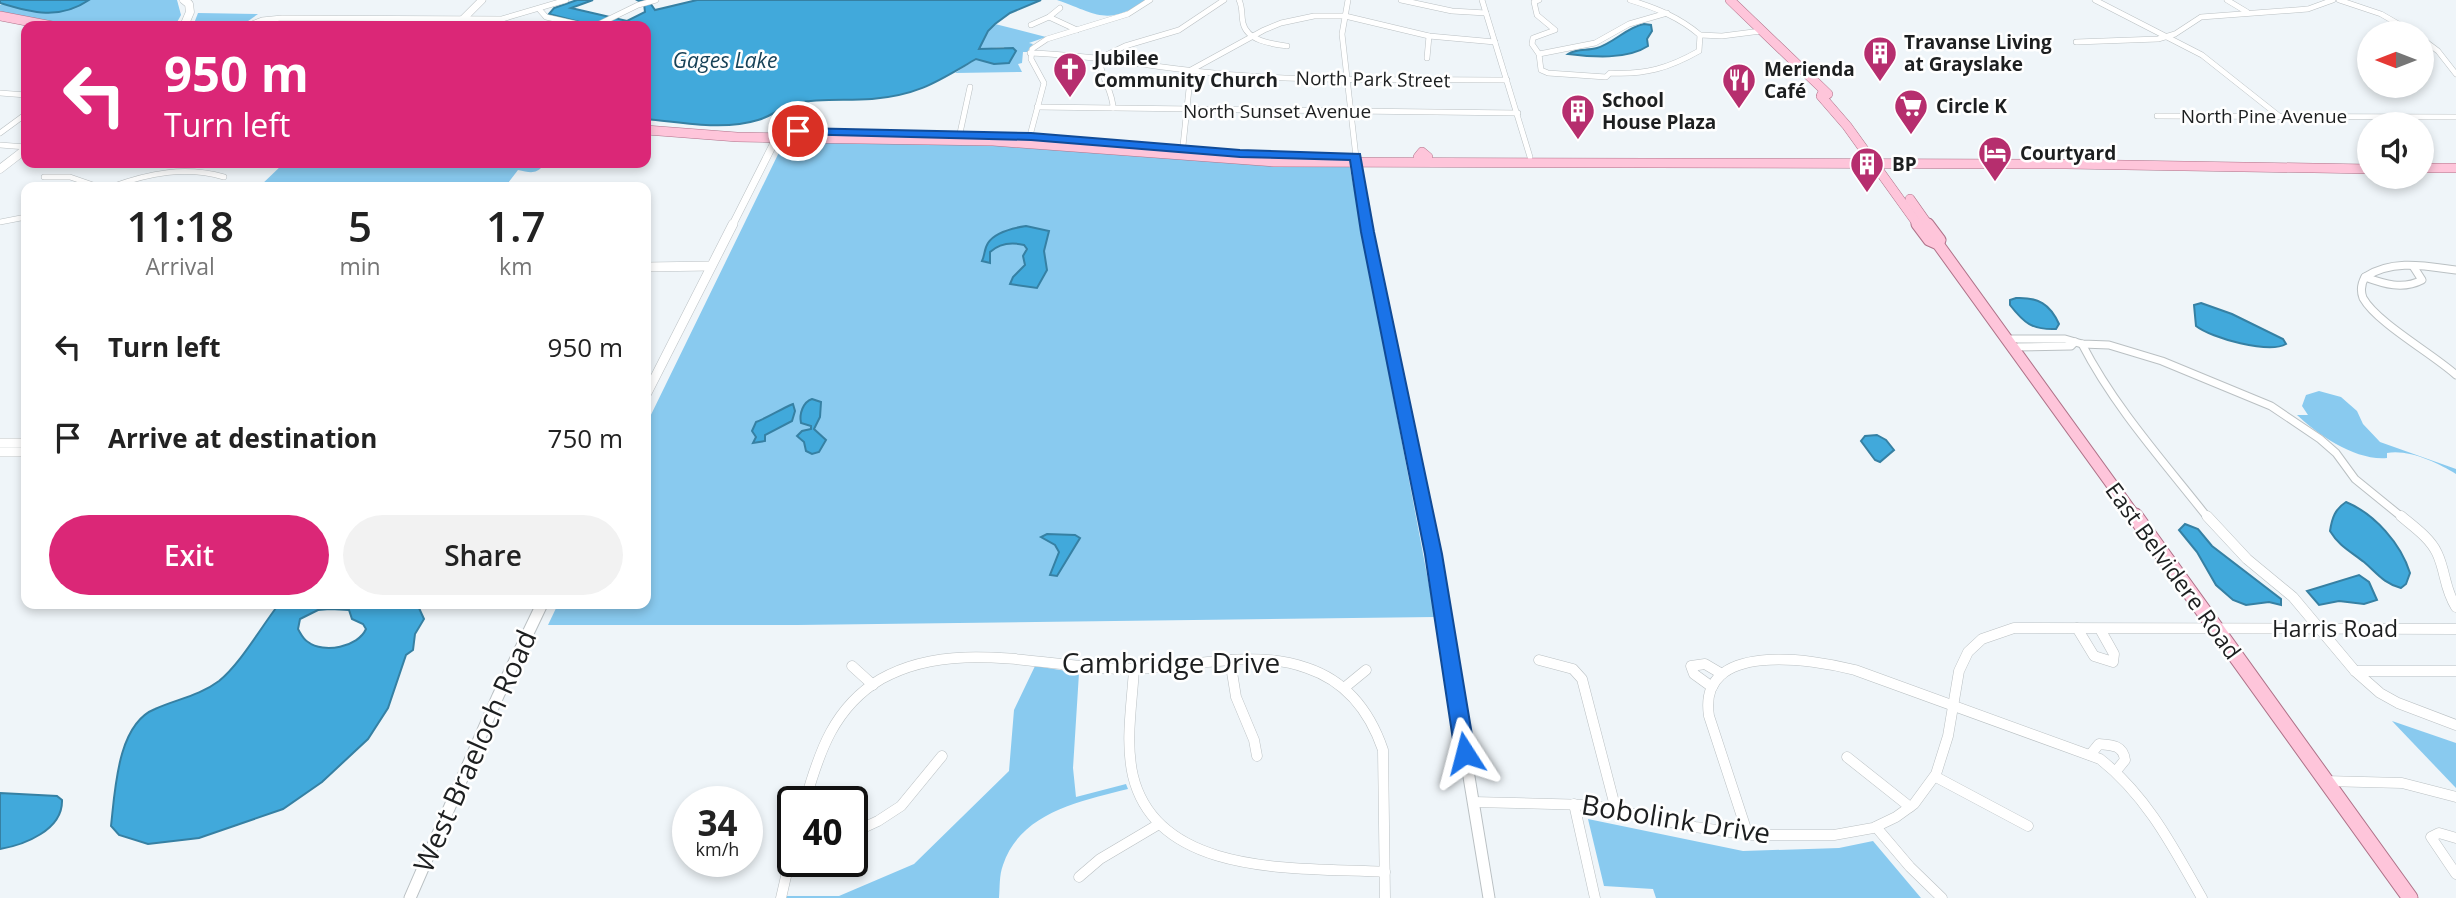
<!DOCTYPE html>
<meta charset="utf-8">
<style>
body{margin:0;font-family:"Open Sans",sans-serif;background:#f2f2f2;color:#222;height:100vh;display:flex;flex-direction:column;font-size:26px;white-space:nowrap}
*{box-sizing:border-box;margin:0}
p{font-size:23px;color:#767676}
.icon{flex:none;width:38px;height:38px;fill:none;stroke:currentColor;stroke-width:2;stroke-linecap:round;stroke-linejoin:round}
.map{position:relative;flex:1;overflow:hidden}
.sheet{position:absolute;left:21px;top:182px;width:630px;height:427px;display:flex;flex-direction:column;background:#fff;border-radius:14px;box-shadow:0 4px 10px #0003}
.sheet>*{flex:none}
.top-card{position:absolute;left:21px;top:21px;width:630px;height:147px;border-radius:14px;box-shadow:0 4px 10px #0003;background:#db2777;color:#fff;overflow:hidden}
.needle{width:46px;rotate:270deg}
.buttons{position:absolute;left:2357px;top:21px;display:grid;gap:14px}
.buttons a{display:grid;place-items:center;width:77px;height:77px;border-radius:50%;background:#fff;box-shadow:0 4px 10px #0003;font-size:35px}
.speed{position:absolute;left:672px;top:786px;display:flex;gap:14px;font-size:35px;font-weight:700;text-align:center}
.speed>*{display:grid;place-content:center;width:91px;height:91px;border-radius:50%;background:#fff;box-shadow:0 4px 10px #0003;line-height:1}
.speed small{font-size:18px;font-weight:400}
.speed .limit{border:4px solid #111;border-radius:10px;background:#fff;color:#111}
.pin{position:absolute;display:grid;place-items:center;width:60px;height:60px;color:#fff;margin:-30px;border:4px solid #fff;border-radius:50%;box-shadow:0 2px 7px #0007}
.me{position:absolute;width:77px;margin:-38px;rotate:351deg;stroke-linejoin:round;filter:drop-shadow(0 0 5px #0008)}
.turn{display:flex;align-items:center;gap:24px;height:147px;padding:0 28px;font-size:32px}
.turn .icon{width:91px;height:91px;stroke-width:2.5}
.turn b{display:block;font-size:49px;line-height:60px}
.eta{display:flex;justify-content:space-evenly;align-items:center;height:119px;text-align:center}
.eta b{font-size:42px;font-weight:600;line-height:49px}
.cta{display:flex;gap:14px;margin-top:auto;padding:14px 28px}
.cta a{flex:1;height:80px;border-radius:42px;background:#db2777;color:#fff;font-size:28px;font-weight:600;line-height:80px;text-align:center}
.cta a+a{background:#f2f2f2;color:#222}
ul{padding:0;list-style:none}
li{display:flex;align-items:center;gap:21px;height:91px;padding:0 28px}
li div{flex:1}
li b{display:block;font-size:26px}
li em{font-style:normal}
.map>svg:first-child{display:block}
</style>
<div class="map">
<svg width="2456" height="898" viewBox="0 0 2456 898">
<rect width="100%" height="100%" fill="#eff5f9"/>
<g fill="#89caef">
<polygon points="15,0 177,0 181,15 175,26 63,26 0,12 0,5"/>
<path d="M1057,0H1147C1107,26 1099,15 1057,0Z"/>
<polygon points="198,13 258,14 241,26 193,26"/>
<polygon points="995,24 1046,37 1029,43 1033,44 1027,52 1023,52 1022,63 1018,64 1022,72 955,73 976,59 994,64 1009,63 1004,47 979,49 988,31"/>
<polygon points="786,138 961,140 1349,163 1435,617 797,625 548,625 558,604 646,604 646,425"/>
<path d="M284,163H541L543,166C535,175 529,172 518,170L505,187H259Z"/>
<path d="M2319,391L2341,397L2357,411L2363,424L2380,442L2456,469V474C2438,463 2409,449 2387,453V458C2356,461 2318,435 2297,415H2308L2302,406L2306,395Z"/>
<path d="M1035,666L1079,673L1073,768L1076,797L1126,784L1128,789C1080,801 1020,813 1003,865C999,875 1000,888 999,898H786V896H839L914,864L1009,771L1014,710Z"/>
<polygon points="2392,721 2456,743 2456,788 2455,787"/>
<polygon points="1588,819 1743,851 1839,848 1873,841 1921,898 1656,898 1653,889 1604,886"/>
</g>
<g fill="#41a9db" stroke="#3680a3" stroke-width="2" fill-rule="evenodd">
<path d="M0,0H89C60,20 32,13 0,3Z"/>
<path d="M577,0H593L571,8L627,21L645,12L644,4L637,0H648L655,10L697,0H1041L1010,13L995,24L988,31L979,49L1013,48L1016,51L1009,63L994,64L976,59C938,81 919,95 872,99C847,101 822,98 797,103C783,106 772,116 758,120C723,131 681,122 646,119V26H619L606,22L587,24L549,14L554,8Z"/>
<path d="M1644,24L1651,25L1652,31L1647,39L1648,46C1627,60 1592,57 1568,54C1577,48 1587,51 1597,48C1614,43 1627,27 1644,24Z"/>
<path d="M1026,226L1049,231L1044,251L1047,270L1037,288L1010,284L1013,277L1025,265L1023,256L1027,249L1024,245C1012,242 1000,243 990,252V263L982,261C985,255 984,249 988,243C995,232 1013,228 1026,226Z"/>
<path d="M2016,298C2038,297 2050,304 2059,324L2056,329C2032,330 2024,323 2010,305V300Z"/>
<path d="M2201,303L2232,314L2283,339L2286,344C2269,354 2211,338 2196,326L2194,305Z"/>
<path d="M812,399L821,402L820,417L814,429L826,440L819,452L812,454L806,451L804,442L797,436L802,431L811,429V426L801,423C799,414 803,402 812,399Z"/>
<path d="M793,404L795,411L792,421L765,435V441L753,443L756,437L752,431L756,422C769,417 779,410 793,404Z"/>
<polygon points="1877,435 1886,440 1894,450 1880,462 1875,460 1861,441 1865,436"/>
<path d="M2346,502C2375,514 2401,544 2410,573L2406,584L2401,588C2383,583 2377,573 2364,562C2350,551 2339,546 2330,531C2332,518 2335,509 2346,502Z"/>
<polygon points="2185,524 2198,529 2212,546 2281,599 2281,605 2269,602 2246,605 2233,600 2216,585 2197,552 2179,530"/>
<polygon points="1047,534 1075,535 1080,538 1057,576 1050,575 1059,552 1055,545 1041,537"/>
<polygon points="2359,575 2369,582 2377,600 2364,604 2339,601 2319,605 2307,591"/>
<path d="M279,604H410L419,608L424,619L415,634L413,650L406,655L388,708L368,739L322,782L283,809L199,838L148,844L119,835L111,826C115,792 117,724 155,709C177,699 199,696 219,681C241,663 261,627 279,604ZM330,609L349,610L352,619L363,624L366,629C358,647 324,654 308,642C303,639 301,634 298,629L300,619L318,610Z"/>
<path d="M0,793L57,796L62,800C63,830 24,845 0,849Z"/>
</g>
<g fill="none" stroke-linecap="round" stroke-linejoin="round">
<g stroke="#bac0c3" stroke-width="6">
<g id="minor-far2">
<path d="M1239,0C1243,8 1241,14 1243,23C1247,41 1272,44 1287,46"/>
<polyline points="1348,0 1342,34 1356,157"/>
<polyline points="1401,0 1452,11 1486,13"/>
<polyline points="1482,0 1530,157"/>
<path d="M1539,0L1534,2L1537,15L1555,30L1533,38L1532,44L1539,54L1541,70L1548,73L1606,77L1610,73C1645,75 1669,68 1699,51L1700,35C1679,17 1656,8 1630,0"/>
<polyline points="2095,0 2202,55 2279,116"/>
<polyline points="2227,0 2247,12"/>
<polyline points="2339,0 2381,14 2414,33"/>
<polyline points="1060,8 1049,17 1077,30"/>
<polyline points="539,9 546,17 586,26"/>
<polyline points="1031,25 1049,17"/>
<polyline points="247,26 262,20 282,18 502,19 566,0"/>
<polyline points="595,26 638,5 656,0"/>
<polyline points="1700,35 1722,36 1761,31"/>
<polyline points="2422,39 2438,51 2456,74"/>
<polyline points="2076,42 2158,39 2175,34 2201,17 2308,9 2333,0"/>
<path d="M1030,53C1099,55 1167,70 1236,75C1326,82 1417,79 1507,80"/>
<polyline points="1539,54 1595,43 1629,24 1667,13"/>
<polyline points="1427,58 1429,36"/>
<polyline points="0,93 26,95"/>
<polyline points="1037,107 1518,113"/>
<path d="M1113,108C1113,90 1099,76 1100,58L1125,46L1179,30L1224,0"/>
<polyline points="2157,116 2456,117"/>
<polyline points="0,133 26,114"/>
<polyline points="956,139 960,133 970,87"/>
<polyline points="1028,143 1044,83 1031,59 1032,49 1047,39 1128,14 1150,0"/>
<polyline points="0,145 26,147"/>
<polyline points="1182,155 1191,70 1264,30 1281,23 1314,16 1345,16 1429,36 1495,42"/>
<polyline points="44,177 70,177 99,187"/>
<path d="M111,187C149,173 185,166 224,177"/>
<polyline points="0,222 26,217"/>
</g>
</g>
<g stroke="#bac0c3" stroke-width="9">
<g id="minor-far1">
<path d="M2456,270C2425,266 2393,259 2365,277C2361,284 2360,290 2363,298C2377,323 2433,354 2456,375"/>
<path d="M2365,277C2384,284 2403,290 2422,280L2413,266"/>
<polyline points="2006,339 2065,339 2082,344 2109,345 2162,361 2271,406 2320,439 2336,453 2355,479 2403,518"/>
<path d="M2082,344C2115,408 2164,462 2208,518"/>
<polyline points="2012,347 2071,346 2075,342"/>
</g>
</g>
<g stroke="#bac0c3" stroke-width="11">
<g id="minor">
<polyline points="2207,516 2247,559 2293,597 2355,671 2380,693 2398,703 2456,725"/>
<path d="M2401,516C2414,527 2430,538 2437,553C2446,572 2444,588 2456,607"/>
<polyline points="2077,628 2094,656 2113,662 2114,654 2100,629"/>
<polyline points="1230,660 1236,697 1254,740 1257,756"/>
<polyline points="1539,660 1573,669 1582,679 1616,810"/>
<polyline points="852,666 873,685"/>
<path d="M1134,669C1132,704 1125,742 1133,776C1158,879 1303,867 1385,872"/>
<polyline points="2355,671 2456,671"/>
<polyline points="1712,687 1694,674 1691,666 1705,664 1722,674"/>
<polyline points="1344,688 1366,670"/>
<path d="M2090,755L2099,744C2112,745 2123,745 2125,760L2116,771"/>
<polyline points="1847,757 1910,807"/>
<polyline points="1936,777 2028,826"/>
<polyline points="2325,781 2402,783 2456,797"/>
<path d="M805,802C819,752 834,707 881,679C957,636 1051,670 1132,669C1191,668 1250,648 1307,668C1346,681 1370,712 1383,750L1385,898"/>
<polyline points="1473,802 1590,805 1695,827 1751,835 1834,835 1873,828 1896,817 1914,804 1936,774 1948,736 1959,671 1968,652 1982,639 2014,628 2456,629"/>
<polyline points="1574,804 1595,898"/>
<polyline points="1876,827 1910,867 1942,898"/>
<polyline points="852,833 878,821 901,806 942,756"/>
<path d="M1748,835L1709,716C1697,640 1812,659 1855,670L2100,759C2147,796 2173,847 2202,898"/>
<polyline points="2456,838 2439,833 2431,837 2456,874"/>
<polyline points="1079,877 1100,859 1159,824"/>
<polyline points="781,898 793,846"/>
</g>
</g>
<g stroke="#bac0c3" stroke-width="8">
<g id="tertiary-far2">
<polyline points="456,26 482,0"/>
<polyline points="1356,157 1366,226"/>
<polyline points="732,226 780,131"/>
</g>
</g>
<g stroke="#bac0c3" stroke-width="10">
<g id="tertiary-far1">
<polyline points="1366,224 1427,518"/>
<polyline points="646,267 711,266"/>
<polyline points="646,395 733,224"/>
<polyline points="0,443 26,443"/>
<polyline points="0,452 26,452"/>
</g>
</g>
<g stroke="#bac0c3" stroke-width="13">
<g id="tertiary">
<polyline points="1426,516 1489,898"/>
<polyline points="410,898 498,696 542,604"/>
</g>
</g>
<g stroke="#bac0c3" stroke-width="9">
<g id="secondary">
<polyline points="184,0 189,4 190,12 184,26"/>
<polyline points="0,169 26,149"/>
</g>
</g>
<g stroke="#af7289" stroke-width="10">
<g id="primary-far2">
<polyline points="1730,0 1828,94"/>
<polyline points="0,16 52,26"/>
<polyline points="1823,92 1821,96 1847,126 1919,226"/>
<polyline points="646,130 737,137 993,141 1274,162 2066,164 2370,169"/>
<polyline points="1418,157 1422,152 1428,157"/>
<polyline points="2422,168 2456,168"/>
<polyline points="1910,199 1929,226"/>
</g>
</g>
<g stroke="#af7289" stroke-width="13">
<g id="primary-far1">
<polyline points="1917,224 1929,240 1938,244 2136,518"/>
<polyline points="1928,224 1940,240 1938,244"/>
</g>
</g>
<g stroke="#af7289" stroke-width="17">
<polyline id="primary" points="2135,516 2410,898"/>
</g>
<use href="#minor-far2" stroke="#fff" stroke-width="5"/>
<use href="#minor-far1" stroke="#fff" stroke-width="7"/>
<use href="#minor" stroke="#fff" stroke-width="10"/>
<use href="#tertiary-far2" stroke="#fff" stroke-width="7"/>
<use href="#tertiary-far1" stroke="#fff" stroke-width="9"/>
<use href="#tertiary" stroke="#fff" stroke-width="11"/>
<use href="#secondary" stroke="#fff" stroke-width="8"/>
<use href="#primary-far2" stroke="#fec5da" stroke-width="9"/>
<use href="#primary-far1" stroke="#fec5da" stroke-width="11"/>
<use href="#primary" stroke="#fec5da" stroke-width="15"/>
</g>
<polygon fill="#1a73e8" stroke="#114b97" stroke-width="2" points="798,128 1031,133 1240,150 1360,154 1374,232 1442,554 1475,753 1473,759 1465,761 1458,759 1455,753 1425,554 1361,232 1350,160 1240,157 1031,140 794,134 794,129"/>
<defs>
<g id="building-pin" transform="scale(1.75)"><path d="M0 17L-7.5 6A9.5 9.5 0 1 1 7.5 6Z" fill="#b62e6e" stroke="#fff"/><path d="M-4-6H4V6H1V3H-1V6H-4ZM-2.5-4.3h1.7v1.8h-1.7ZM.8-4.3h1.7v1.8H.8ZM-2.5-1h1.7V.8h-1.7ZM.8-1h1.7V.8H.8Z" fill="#fff"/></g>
<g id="church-pin" transform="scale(1.75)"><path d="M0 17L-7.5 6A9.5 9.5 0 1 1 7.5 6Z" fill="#b62e6e" stroke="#fff"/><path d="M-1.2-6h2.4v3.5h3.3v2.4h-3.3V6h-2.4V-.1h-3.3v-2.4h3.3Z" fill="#fff"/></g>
<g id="restaurant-pin" transform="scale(1.75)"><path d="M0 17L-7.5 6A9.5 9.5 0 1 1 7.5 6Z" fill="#b62e6e" stroke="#fff"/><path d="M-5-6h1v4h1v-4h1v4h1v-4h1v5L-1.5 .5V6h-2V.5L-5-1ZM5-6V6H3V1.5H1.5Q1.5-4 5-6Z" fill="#fff"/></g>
<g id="supermarket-pin" transform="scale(1.75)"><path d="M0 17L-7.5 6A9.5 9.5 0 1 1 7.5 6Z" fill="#b62e6e" stroke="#fff"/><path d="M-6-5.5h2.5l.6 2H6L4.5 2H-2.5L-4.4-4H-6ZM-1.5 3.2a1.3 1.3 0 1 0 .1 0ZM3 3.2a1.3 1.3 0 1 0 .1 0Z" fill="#fff"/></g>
<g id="hotel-pin" transform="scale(1.75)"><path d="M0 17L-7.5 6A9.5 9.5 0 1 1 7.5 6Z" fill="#b62e6e" stroke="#fff"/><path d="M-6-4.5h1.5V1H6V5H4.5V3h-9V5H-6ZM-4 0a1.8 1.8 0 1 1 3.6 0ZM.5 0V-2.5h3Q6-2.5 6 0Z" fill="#fff"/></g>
</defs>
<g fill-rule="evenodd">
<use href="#building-pin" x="1880" y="53"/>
<use href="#church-pin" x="1070" y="69"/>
<use href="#restaurant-pin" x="1739" y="80"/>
<use href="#supermarket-pin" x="1911" y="106"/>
<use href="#building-pin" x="1578" y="111"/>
<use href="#hotel-pin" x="1995" y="153"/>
<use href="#building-pin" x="1867" y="164"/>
</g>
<g text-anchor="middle" stroke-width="5" stroke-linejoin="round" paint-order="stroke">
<g font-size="19" font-weight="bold" fill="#1d1f20" stroke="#fff" text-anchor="start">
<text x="1904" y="49">Travanse Living<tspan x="1904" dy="22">at Grayslake</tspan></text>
<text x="1094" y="65">Jubilee<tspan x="1094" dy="22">Community Church</tspan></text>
<text x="1764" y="76">Merienda<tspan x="1764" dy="22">Café</tspan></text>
<text x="1602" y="107">School<tspan x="1602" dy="22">House Plaza</tspan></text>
<text x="1936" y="113">Circle K</text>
<text x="2020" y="160">Courtyard</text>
<text x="1892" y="171">BP</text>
</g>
<g font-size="19" fill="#1d1f20" stroke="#fff">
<text transform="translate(1373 79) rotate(1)" y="7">North Park Street</text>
<text x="1277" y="118">North Sunset Avenue</text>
<text x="2264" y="123">North Pine Avenue</text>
</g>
<g font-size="21" font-style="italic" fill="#174258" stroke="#fff">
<text x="725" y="68">Gages Lake</text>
</g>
<g font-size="23" fill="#1d1f20" stroke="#fff">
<text transform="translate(2173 571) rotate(54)" y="8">East Belvidere Road</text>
<text x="2335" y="637">Harris Road</text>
</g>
<g font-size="28" fill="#1d1f20" stroke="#fff">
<text x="1171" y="673">Cambridge Drive</text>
<text transform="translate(475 751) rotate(-66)" y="10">West Braeloch Road</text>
<text transform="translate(1676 819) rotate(9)" y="10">Bobolink Drive</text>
</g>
</g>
</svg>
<div class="buttons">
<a><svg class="needle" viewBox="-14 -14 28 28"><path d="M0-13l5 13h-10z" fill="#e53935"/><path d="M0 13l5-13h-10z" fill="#767676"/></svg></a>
<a><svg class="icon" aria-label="sound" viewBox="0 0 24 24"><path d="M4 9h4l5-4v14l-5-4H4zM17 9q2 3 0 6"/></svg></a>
</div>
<div class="speed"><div>34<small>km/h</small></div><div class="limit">40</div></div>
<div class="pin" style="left:798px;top:131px;background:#d93025"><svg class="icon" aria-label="arrive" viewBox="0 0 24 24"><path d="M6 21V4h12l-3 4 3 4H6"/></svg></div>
<svg class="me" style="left:1465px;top:753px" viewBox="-20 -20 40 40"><path d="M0-17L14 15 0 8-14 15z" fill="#1a73e8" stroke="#fff" stroke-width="4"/></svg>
<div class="top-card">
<div class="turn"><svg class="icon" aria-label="left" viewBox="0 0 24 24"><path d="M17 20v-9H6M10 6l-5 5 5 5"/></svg><div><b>950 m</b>Turn left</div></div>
</div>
<section class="sheet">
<div class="eta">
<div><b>11:18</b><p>Arrival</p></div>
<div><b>5</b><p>min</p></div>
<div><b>1.7</b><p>km</p></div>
</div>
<ul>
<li><svg class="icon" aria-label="left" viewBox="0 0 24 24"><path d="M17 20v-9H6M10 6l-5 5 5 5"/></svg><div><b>Turn left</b></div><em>950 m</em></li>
<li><svg class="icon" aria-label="arrive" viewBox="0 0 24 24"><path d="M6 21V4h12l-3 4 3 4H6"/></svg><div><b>Arrive at destination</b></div><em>750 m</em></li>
</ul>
<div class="cta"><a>Exit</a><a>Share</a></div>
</section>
</div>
